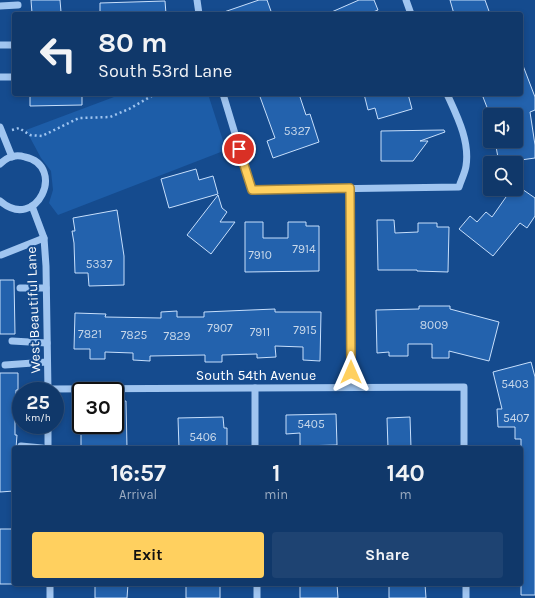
<!DOCTYPE html>
<style>
body{margin:0;font-family:Karla,sans-serif;background:#1e4372;color:#f1f3f6;height:100vh;display:flex;flex-direction:column;font-size:15px;white-space:nowrap}
*{box-sizing:border-box;margin:0}
p{font-size:13px;color:#9cacc1}
.icon{flex:none;width:22px;height:22px;fill:none;stroke:currentColor;stroke-width:2;stroke-linecap:round;stroke-linejoin:round}
.map{position:relative;flex:1;overflow:hidden}
.drawer{position:absolute;left:12px;top:446px;width:511px;height:140px;display:flex;flex-direction:column;background:#10386a;border-radius:4px;box-shadow:0 2px 6px #0003,0 0 0 1px #30527e}
.drawer>*{flex:none}
.guide{position:absolute;left:12px;top:12px;width:511px;height:84px;border-radius:4px;box-shadow:0 2px 6px #0003,0 0 0 1px #30527e;background:#10386a;color:#f1f3f6;overflow:hidden}
.tools{position:absolute;left:483px;top:108px;display:grid;gap:8px}
.tools a{display:grid;place-items:center;width:40px;height:40px;border-radius:4px;background:#10386a;box-shadow:0 2px 6px #0003,0 0 0 1px #30527e;font-size:20px}
.speed{position:absolute;left:12px;top:382px;display:flex;gap:8px;font-size:20px;font-weight:700;text-align:center}
.speed>*{display:grid;place-content:center;width:52px;height:52px;border-radius:50%;background:#10386a;box-shadow:0 2px 6px #0003,0 0 0 1px #30527e;line-height:1}
.speed small{font-size:10px;font-weight:400}
.speed .limit{border:2px solid #111;border-radius:6px;background:#fff;color:#111}
.pin{position:absolute;display:grid;place-items:center;width:34px;height:34px;color:#fff;margin:-17px;border:2px solid #fff;border-radius:50%;box-shadow:0 1px 4px #0007}
.me{position:absolute;width:44px;margin:-22px;rotate:0deg;stroke-linejoin:round;filter:drop-shadow(0 0 3px #0008)}
.turn{display:flex;align-items:center;gap:14px;height:84px;padding:0 20px;font-size:18px}
.turn .icon{width:52px;height:52px;stroke-width:2.5}
.turn b{display:block;font-size:28px;line-height:34px}
.eta{display:flex;justify-content:space-evenly;align-items:center;height:68px;text-align:center}
.eta b{font-size:24px;font-weight:700;line-height:28px}
.primary-button{display:flex;gap:8px;margin-top:auto;padding:8px 20px}
.primary-button a{flex:1;height:46px;border-radius:4px;background:#ffd05f;color:#111;font-size:16px;font-weight:700;line-height:46px;text-align:center}
.primary-button a+a{background:#1e4372;color:#f1f3f6}
.map>svg:first-child{display:block}
</style>
<div class="map">
<svg width="535" height="598" viewBox="0 0 535 598">
<rect width="100%" height="100%" fill="#154b8e"/>
<polygon fill="#1d5da8" points="122,94 208,94 226,150 58,215 49,203 53,190 51,171 41,158 26,130"/>
<g fill="#2362ad" stroke="#c7dffc">
<polygon points="31,0 60,0 61,12 32,13"/>
<polygon points="259,0 267,0 272,14 224,14 224,12"/>
<polygon points="359,0 374,0 378,10 368,14 327,14"/>
<polygon points="450,0 485,0 490,14 454,14"/>
<polygon points="165,1 166,14 100,14 100,3"/>
<polygon points="521,63 522,63 535,97 535,110 530,112 535,145 535,158 499,163 495,141 516,141 516,115 490,115 483,97 491,94 521,94"/>
<polygon points="30,94 82,94 82,105 30,106"/>
<polygon points="259,94 299,94 306,115 310,114 319,142 273,158 267,141 275,138"/>
<polygon points="364,94 408,94 412,109 378,119 375,108 368,110"/>
<polygon points="444,130 445,132 420,141 428,141 413,161 381,161 381,131"/>
<polygon points="196,169 199,180 213,176 218,194 169,208 161,179"/>
<polygon points="495,189 522,189 535,198 535,216 527,228 520,223 493,256 459,229 470,216 477,222 486,212 492,217 506,197"/>
<polygon points="218,195 222,208 227,212 220,222 235,222 211,254 187,235"/>
<polygon points="117,210 124,256 124,285 89,286 88,273 75,273 74,243 72,231 75,231 73,218"/>
<polygon points="377,220 394,220 395,233 418,232 418,223 437,223 437,227 449,227 448,272 417,271 417,270 378,270"/>
<polygon points="245,222 263,222 263,238 288,238 288,222 306,222 306,226 319,226 319,271 245,272"/>
<polygon points="0,280 14,280 15,334 0,334"/>
<polygon points="419,306 450,306 450,309 499,322 489,361 449,351 449,358 432,358 432,344 408,344 408,356 389,356 389,352 377,353 376,310 419,309"/>
<polygon points="275,309 275,312 321,312 320,361 303,360 303,347 275,346 276,357 257,358 257,354 222,355 222,362 205,362 205,355 150,356 150,361 133,360 133,353 105,352 105,359 90,359 90,349 74,349 75,313 106,314 105,317 161,318 161,312 177,311 177,317 204,317 204,312"/>
<polygon points="531,362 535,377 535,595 521,595 521,439 515,439 515,427 498,427 497,409 502,409 493,372"/>
<polygon points="0,373 18,373 18,390 16,390 15,418 15,435 17,435 16,448 14,448 14,491 0,492"/>
<polygon points="115,401 126,401 127,448 81,448 81,433 84,433 84,425 115,425"/>
<polygon points="336,414 337,445 300,446 300,433 286,434 286,415"/>
<polygon points="223,417 224,428 227,428 227,447 179,448 178,418"/>
<polygon points="410,417 411,448 388,448 387,418"/>
<rect x="0" y="529" width="14" height="55"/>
<polygon points="95,584 128,584 127,598 95,598"/>
<rect x="186" y="584" width="34" height="14"/>
<polygon points="300,584 337,584 338,598 300,598"/>
<polygon points="389,584 425,584 426,598 389,598"/>
</g>
<g fill="none" stroke-linecap="round" stroke-linejoin="round">
<polyline stroke="#a0c5f0" stroke-width="2.5" stroke-dasharray="2 3" stroke-linecap="butt" points="12,130 19,128 30,135 42,136 79,118 110,117 129,109 155,94"/>
<g stroke="#a0c5f0" stroke-width="7">
<polyline points="197,0 199,14"/>
<polyline points="406,0 411,14"/>
<polyline points="0,6 18,5"/>
<polyline points="0,45 14,45"/>
<polyline points="0,77 14,77"/>
<path d="M223,94L252,190L459,187C461,180 465,173 466,166C470,141 457,116 447,94"/>
<polyline points="0,127 12,157"/>
<path d="M0,164C7,157 16,154 25,157C67,166 37,233 0,201"/>
<polyline points="350,188 351,387"/>
<polyline points="32,206 44,238 46,266 48,391"/>
<polyline points="1,255 44,238"/>
<polyline points="20,288 46,288"/>
<polyline points="12,341 47,343"/>
<polyline points="5,365 47,362"/>
<polyline points="255,388 255,448"/>
<polyline points="48,389 464,387 464,448"/>
<polyline points="20,418 21,418"/>
<polyline points="48,425 48,448"/>
<polyline points="21,446 42,448"/>
<polyline points="50,584 50,598"/>
<polyline points="257,584 257,598"/>
<polyline points="466,584 466,598"/>
</g>
</g>
<g fill="none" stroke-linecap="round" stroke-linejoin="round">
<g stroke="#a6873e" stroke-width="10">
<polyline id="route" points="239,149 252,190 350,188 351,372"/>
</g>
<use href="#route" stroke="#ffd05f" stroke-width="7"/>
</g>
<g text-anchor="middle" stroke-width="4" stroke-linejoin="round" paint-order="stroke">
<g font-size="12" fill="#c8d8ea">
<text x="297" y="135">5327</text>
<text x="304" y="253">7914</text>
<text x="260" y="259">7910</text>
<text x="99" y="268">5337</text>
<text x="434" y="329">8009</text>
<text x="220" y="332">7907</text>
<text x="305" y="334">7915</text>
<text x="260" y="336">7911</text>
<text x="90" y="338">7821</text>
<text x="134" y="339">7825</text>
<text x="177" y="340">7829</text>
<text x="515" y="388">5403</text>
<text x="516" y="422">5407</text>
<text x="311" y="428">5405</text>
<text x="203" y="441">5406</text>
</g>
<g font-size="14" fill="#fff" stroke="#154b8e">
<text transform="translate(33 310) rotate(-92)" y="5">West Beautiful Lane</text>
<text x="256" y="380">South 54th Avenue</text>
</g>
</g>
</svg>
<div class="tools">
<a><svg class="icon" aria-label="sound" viewBox="0 0 24 24"><path d="M4 9h4l5-4v14l-5-4H4zM17 9q2 3 0 6"/></svg></a>
<a><svg class="icon" aria-label="search" viewBox="0 0 24 24"><circle cx="10" cy="10" r="6"/><path d="M15 15l6 6"/></svg></a>
</div>
<div class="speed"><div>25<small>km/h</small></div><div class="limit">30</div></div>
<div class="pin" style="left:239px;top:149px;background:#d93025"><svg class="icon" aria-label="arrive" viewBox="0 0 24 24"><path d="M6 21V4h12l-3 4 3 4H6"/></svg></div>
<svg class="me" style="left:351px;top:372px" viewBox="-20 -20 40 40"><path d="M0-17L14 15 0 8-14 15z" fill="#ffd05f" stroke="#fff" stroke-width="4"/></svg>
<div class="guide">
<div class="turn"><svg class="icon" aria-label="left" viewBox="0 0 24 24"><path d="M17 20v-9H6M10 6l-5 5 5 5"/></svg><div><b>80 m</b>South 53rd Lane</div></div>
</div>
<section class="drawer">
<div class="eta">
<div><b>16:57</b><p>Arrival</p></div>
<div><b>1</b><p>min</p></div>
<div><b>140</b><p>m</p></div>
</div>
<div class="primary-button"><a>Exit</a><a>Share</a></div>
</section>
</div>
